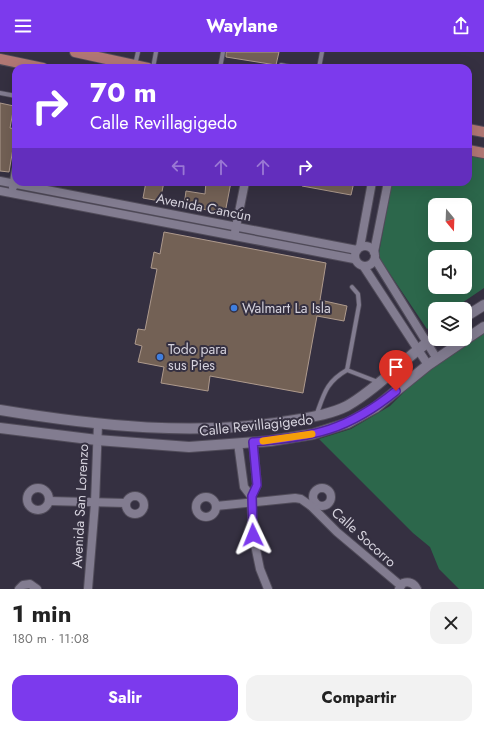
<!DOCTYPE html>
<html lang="es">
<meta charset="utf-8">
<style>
body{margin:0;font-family:Jost,sans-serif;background:#f2f2f2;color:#222;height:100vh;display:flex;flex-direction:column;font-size:15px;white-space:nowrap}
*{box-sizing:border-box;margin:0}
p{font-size:13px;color:#767676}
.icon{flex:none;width:22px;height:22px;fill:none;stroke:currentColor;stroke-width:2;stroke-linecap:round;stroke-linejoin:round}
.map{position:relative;height:537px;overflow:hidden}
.details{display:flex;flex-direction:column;background:#fff;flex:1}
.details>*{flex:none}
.guide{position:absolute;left:12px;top:12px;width:460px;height:122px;border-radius:12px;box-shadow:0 4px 16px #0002;background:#7c3aed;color:#fff;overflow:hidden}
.needle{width:26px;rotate:161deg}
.fabs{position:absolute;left:428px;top:146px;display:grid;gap:8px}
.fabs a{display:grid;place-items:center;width:44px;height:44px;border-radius:8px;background:#fff;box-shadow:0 4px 16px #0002;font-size:20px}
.pin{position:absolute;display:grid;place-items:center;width:34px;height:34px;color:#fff;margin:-41px -17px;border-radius:50% 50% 50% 0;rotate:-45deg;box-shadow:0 0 4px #0007}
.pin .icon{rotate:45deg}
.me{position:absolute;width:44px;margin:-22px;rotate:358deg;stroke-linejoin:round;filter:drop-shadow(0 0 3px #0008)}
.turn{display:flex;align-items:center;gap:14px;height:84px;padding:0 12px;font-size:18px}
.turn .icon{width:52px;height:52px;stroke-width:2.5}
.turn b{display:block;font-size:28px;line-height:34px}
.lanes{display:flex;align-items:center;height:38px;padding:0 12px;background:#0003;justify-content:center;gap:20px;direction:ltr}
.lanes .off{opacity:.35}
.round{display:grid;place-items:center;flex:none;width:42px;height:42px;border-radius:12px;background:#f2f2f2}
.headline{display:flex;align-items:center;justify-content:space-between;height:68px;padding:0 12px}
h1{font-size:24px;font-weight:700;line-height:30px}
.action{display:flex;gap:8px;margin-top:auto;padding:8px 12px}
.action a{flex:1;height:46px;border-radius:12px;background:#7c3aed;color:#fff;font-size:16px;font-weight:700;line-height:46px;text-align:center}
.action a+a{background:#f2f2f2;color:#222}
header{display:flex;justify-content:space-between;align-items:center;height:52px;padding:0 12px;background:#7c3aed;color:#fff;font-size:18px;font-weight:700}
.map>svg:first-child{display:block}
</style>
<header><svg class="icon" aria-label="menu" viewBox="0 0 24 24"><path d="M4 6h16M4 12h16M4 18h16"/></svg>Waylane<svg class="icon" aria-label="share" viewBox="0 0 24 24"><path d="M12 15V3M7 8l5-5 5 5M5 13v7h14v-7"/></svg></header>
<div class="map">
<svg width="484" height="537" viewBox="0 0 484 537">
<rect width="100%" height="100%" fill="#353041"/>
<g fill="#2c674b" fill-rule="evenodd">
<path d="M468,98L484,100V236L453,257H435V271L427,277L380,207L379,201L392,130H468ZM435,153H465V183H435ZM435,205H465V235H435Z"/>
<polygon points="484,280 484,537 459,537 439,517 430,495 413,481 319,387 351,377 390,354 412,332 444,306"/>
</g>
<g fill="#736155" stroke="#ae9a8d">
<polygon points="226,0 279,0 276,13 226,5"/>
<polygon points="0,51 14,54 10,76 16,77 16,79 9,120 0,119"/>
<polygon points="146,130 164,130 160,149 143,146"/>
<polygon points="206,130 231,130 225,161 184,154 186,139 205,142"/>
<polygon points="302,130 354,130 351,143 302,134"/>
<polygon points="164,180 326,211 320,248 347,254 344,269 317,264 303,341 210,324 208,339 161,331 164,315 138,310 142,294 135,292 138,277 145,278 157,217 151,216 154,200 160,202"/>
</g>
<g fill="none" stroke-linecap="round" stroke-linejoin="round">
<g stroke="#514c5a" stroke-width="5.5">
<g id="service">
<polyline points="135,13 138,0"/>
<polyline points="281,13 296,16"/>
<polyline points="153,16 156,0"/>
<polyline points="220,16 223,0"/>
<polyline points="319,16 322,0"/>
<polyline points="0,41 16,44"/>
<polyline points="352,235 358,242 359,253 347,318 378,330"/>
<path d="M316,364C324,342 326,330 347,318"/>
</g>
</g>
<g stroke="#514c5a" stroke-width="10">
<g id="minor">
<polyline points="0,129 357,198"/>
<polyline points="13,135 16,118"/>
<polyline points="0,139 354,207"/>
<polyline points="235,180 245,130"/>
<circle cx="365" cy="204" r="10"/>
<polyline points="360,195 372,130"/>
<polyline points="374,200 388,130"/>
<polyline points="375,207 437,307"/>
<polyline points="364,215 428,313"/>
<polyline points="253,390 257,433 251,444 253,483 260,517 268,537"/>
<polyline points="238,391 244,435 251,444"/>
<circle cx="38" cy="447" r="11"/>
<circle cx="322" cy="445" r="9"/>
<circle cx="135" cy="453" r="9"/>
<circle cx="206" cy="455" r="10"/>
<polyline points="49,449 126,451"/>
<polyline points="315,450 311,454 337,480 400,533"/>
<polyline points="216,454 295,446 301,447 311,454"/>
<polyline points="19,537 23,533 30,532 37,537"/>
<polyline points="88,537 95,451 98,372"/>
<path d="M399,537L403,531C409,529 414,531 417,537"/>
</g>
</g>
<g stroke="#514c5a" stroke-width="12">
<g id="tertiary">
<polyline points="465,265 484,253"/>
<path d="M0,358C96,374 198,385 295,368C312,365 331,362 347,354C380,335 404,306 435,285"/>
<polyline points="0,376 97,388 189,395 270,389 313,382 348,371 375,356 428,313 484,275"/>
</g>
</g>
<g stroke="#514c5a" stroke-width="12">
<g id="primary">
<polyline points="75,0 148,16"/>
<polyline points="0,7 43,16"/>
<polyline points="468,77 484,80"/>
<polyline points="468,98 484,101"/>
</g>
</g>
<use href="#service" stroke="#827c90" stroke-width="4"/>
<use href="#minor" stroke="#827c90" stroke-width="8"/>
<use href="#tertiary" stroke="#827c90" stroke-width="10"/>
<use href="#primary" stroke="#b17774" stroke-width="10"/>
</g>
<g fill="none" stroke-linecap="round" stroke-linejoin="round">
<g stroke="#51269a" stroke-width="10">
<path id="route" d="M253,483L252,444L257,433L253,390C314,385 348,378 396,339"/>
</g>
<use href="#route" stroke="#7c3aed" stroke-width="7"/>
<polyline stroke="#f59e0b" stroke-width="7" points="263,389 312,382"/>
</g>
<g fill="#3f7fe0" stroke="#353041" stroke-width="1.5">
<circle cx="234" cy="256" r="4"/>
<circle cx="160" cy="305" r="4"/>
</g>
<g text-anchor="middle" stroke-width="4" stroke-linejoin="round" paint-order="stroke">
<g font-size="14" fill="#d5d2dd" stroke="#353041">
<text transform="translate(204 155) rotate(11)" y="5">Avenida Cancún</text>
<text transform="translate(256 373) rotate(-6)" y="5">Calle Revillagigedo</text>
<text transform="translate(80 454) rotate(-87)" y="5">Avenida San Lorenzo</text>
<text transform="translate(364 485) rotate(42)" y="5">Calle Socorro</text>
</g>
<g font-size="14" fill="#d5d2dd" stroke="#353041" text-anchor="start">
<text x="242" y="261">Walmart La Isla</text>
<text x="168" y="302">Todo para<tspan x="168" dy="16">sus Pies</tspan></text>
</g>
</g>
</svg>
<div class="fabs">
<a><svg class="needle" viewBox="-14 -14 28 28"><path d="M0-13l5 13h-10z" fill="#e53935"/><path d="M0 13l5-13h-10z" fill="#767676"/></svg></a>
<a><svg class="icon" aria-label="sound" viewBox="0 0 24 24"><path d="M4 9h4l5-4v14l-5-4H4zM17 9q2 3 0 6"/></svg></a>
<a><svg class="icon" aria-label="layers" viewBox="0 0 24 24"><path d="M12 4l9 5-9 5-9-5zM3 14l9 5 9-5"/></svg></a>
</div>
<div class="pin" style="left:396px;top:339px;background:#d93025"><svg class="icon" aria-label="arrive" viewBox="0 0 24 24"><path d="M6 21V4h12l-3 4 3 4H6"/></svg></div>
<svg class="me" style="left:253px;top:483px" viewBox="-20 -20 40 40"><path d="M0-17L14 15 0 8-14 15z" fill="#7c3aed" stroke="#fff" stroke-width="4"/></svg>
<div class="guide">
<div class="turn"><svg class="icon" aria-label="right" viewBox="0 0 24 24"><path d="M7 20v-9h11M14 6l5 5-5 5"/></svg><div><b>70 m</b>Calle Revillagigedo</div></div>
<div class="lanes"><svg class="icon off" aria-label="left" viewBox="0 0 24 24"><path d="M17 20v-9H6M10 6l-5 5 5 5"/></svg><svg class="icon off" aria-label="ahead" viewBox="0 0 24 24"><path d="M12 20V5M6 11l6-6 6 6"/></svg><svg class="icon off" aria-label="ahead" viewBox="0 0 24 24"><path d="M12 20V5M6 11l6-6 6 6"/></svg><svg class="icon" aria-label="right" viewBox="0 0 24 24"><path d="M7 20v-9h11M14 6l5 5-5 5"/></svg></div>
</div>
</div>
<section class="details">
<div class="headline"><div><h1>1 min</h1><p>180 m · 11:08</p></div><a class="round"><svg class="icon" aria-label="close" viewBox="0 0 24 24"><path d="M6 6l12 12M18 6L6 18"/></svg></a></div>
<div class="action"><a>Salir</a><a>Compartir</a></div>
</section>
